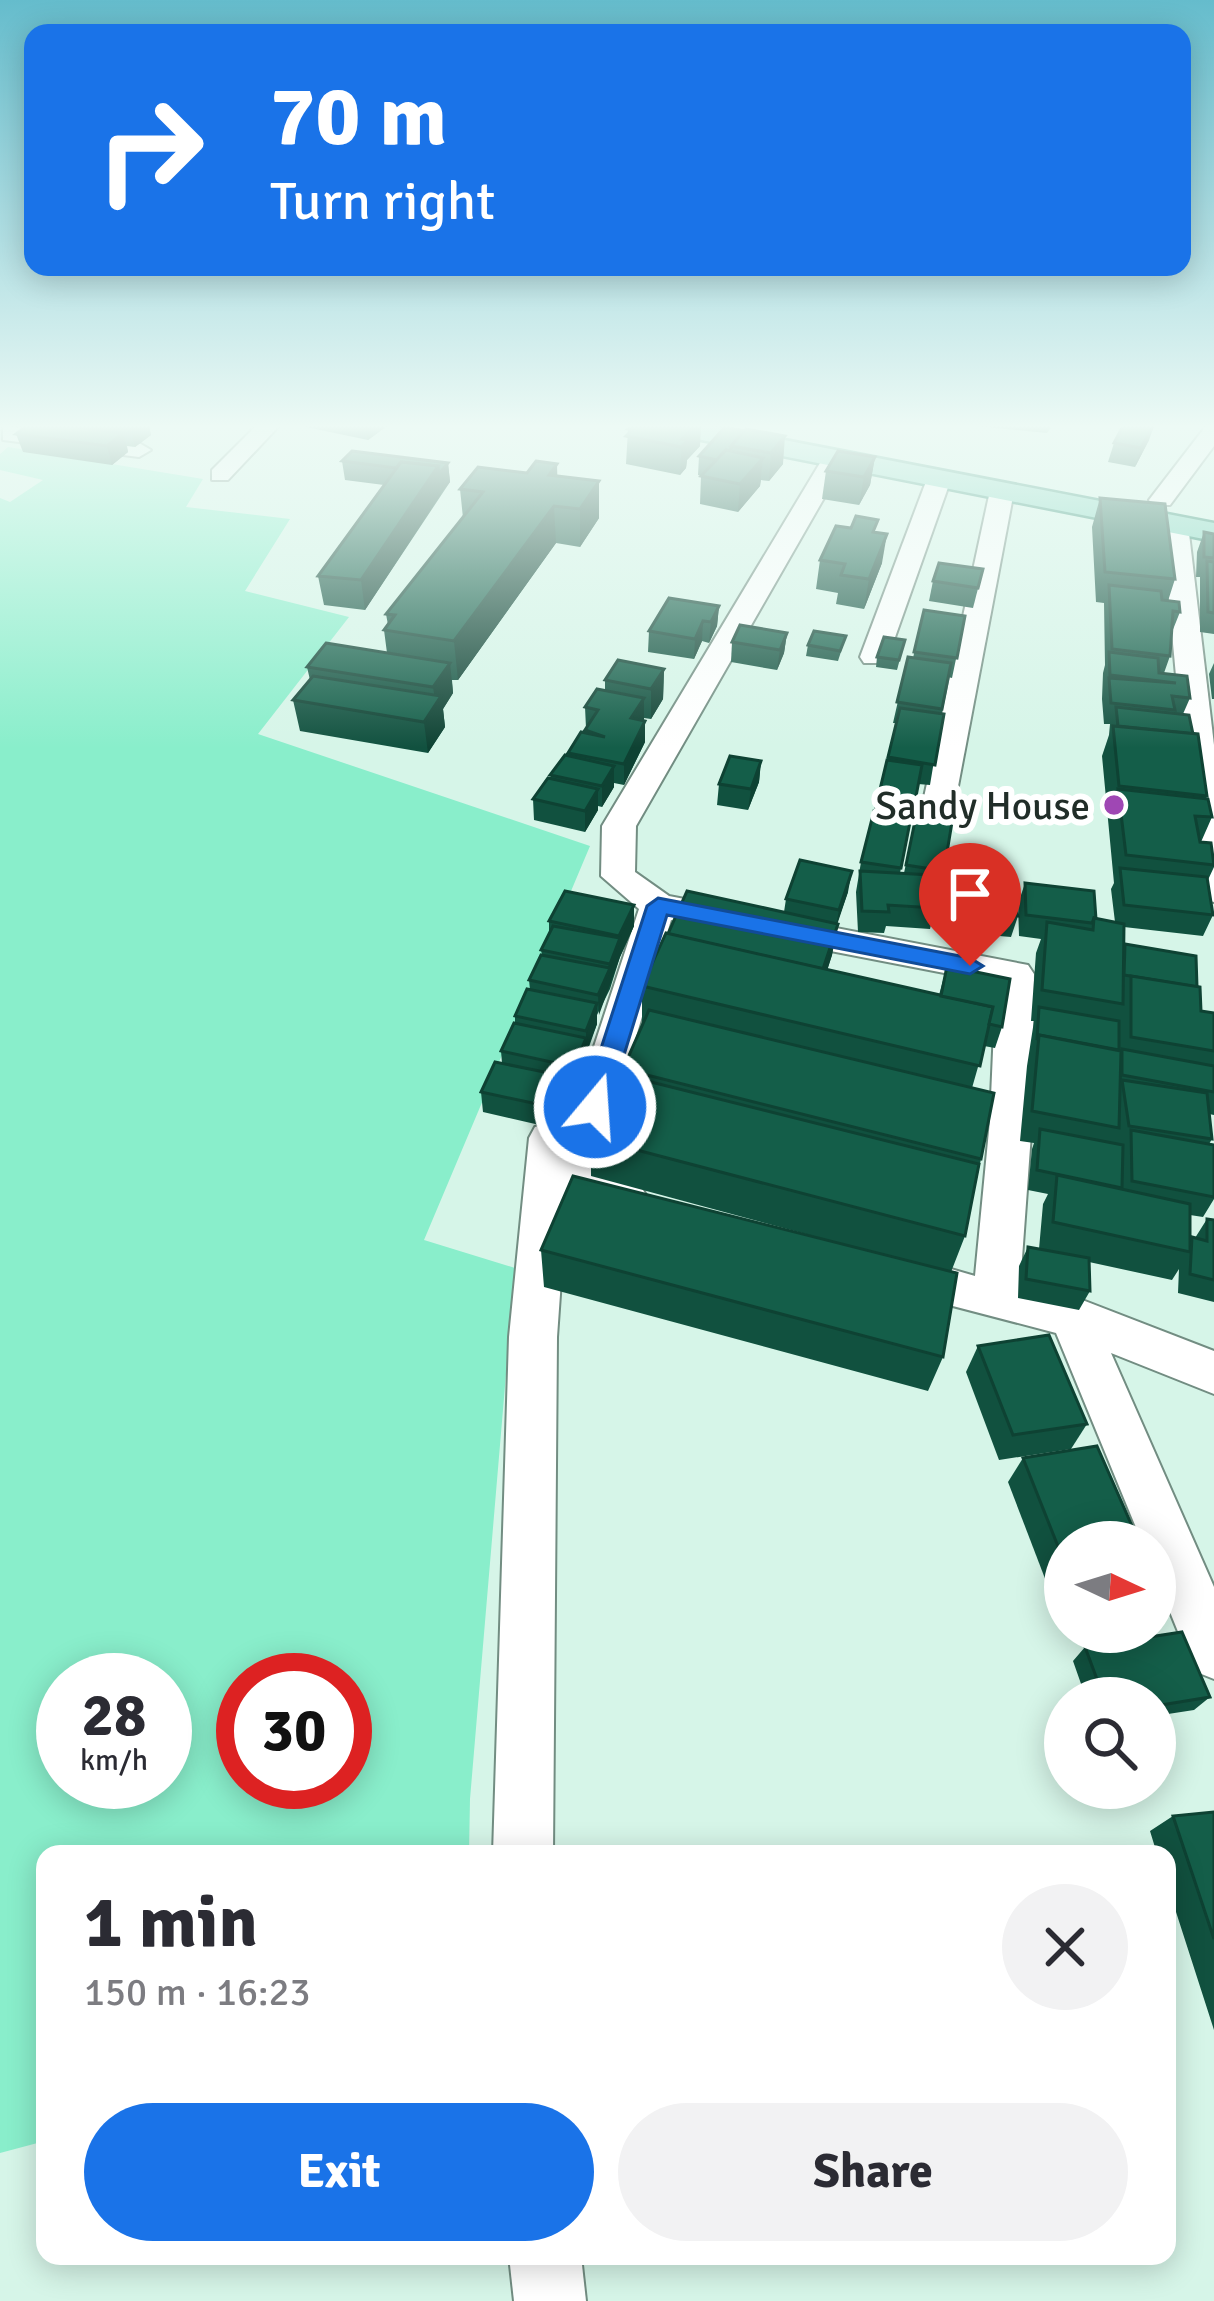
<!DOCTYPE html>
<meta charset="utf-8">
<style>
body{margin:0;font-family:Signika,sans-serif;background:#f2f2f3;color:#2b2b33;height:100vh;display:flex;flex-direction:column;font-size:45px;white-space:nowrap}
*{box-sizing:border-box;margin:0}
p{font-size:39px;color:#7c7c81}
.icon{flex:none;width:66px;height:66px;fill:none;stroke:currentColor;stroke-width:2;stroke-linecap:round;stroke-linejoin:round}
.map{position:relative;flex:1;overflow:hidden}
.drawer{position:absolute;left:36px;top:1845px;width:1140px;height:420px;display:flex;flex-direction:column;background:#fff;border-radius:24px;box-shadow:0 6px 30px #0003}
.drawer>*{flex:none}
.banner{position:absolute;left:24px;top:24px;width:1167px;height:252px;border-radius:24px;box-shadow:0 6px 30px #0003;background:#1a73e8;color:#fff;overflow:hidden}
.needle{width:78px;rotate:94deg}
.fabs{position:absolute;left:1044px;top:1521px;display:grid;gap:24px}
.fabs a{display:grid;place-items:center;width:132px;height:132px;border-radius:50%;background:#fff;box-shadow:0 6px 30px #0003;font-size:60px}
.speed{position:absolute;left:36px;top:1653px;display:flex;gap:24px;font-size:60px;font-weight:700;text-align:center}
.speed>*{display:grid;place-content:center;width:156px;height:156px;border-radius:50%;background:#fff;box-shadow:0 6px 30px #0003;line-height:1}
.speed small{font-size:30px;font-weight:400}
.speed .limit{border:18px solid #d22;background:#fff;color:#111}
.pin{position:absolute;display:grid;place-items:center;width:102px;height:102px;color:#fff;margin:-123px -51px;border-radius:50% 50% 50% 0;rotate:-45deg;box-shadow:0 0 12px #0007}
.pin .icon{rotate:45deg}
.me{position:absolute;width:132px;margin:-66px;rotate:18deg;stroke-linejoin:round;filter:drop-shadow(0 0 9px #0008)}
.turn{display:flex;align-items:center;gap:42px;height:252px;padding:0 48px;font-size:54px}
.turn .icon{width:156px;height:156px;stroke-width:2.5}
.turn b{display:block;font-size:84px;line-height:102px}
.round{display:grid;place-items:center;flex:none;width:126px;height:126px;border-radius:63px;background:#f2f2f3}
.head{display:flex;align-items:center;justify-content:space-between;height:204px;padding:0 48px}
h1{font-size:72px;font-weight:700;line-height:90px}
.primary-button{display:flex;gap:24px;margin-top:auto;padding:24px 48px}
.primary-button a{flex:1;height:138px;border-radius:72px;background:#1a73e8;color:#fff;font-size:48px;font-weight:700;line-height:138px;text-align:center}
.primary-button a+a{background:#f2f2f3;color:#2b2b33}
.map>svg:first-child{display:block}
</style>
<div class="map">
<svg width="1214" height="2301" viewBox="0 0 1214 2301">
<rect width="100%" height="100%" fill="#d6f5e8"/>
<path fill="#89eecb" fill-rule="evenodd" d="M8,447L203,479L186,507L290,519L245,591L349,617L258,734L590,846L424,1240L515,1268L470,1799L469,1854H45V2141L0,2153V498L10,502L43,480L0,470V454ZM63,1680H165V1782H63ZM243,1680H345V1782H243Z"/>
<g fill="none" stroke-linecap="round" stroke-linejoin="round">
<g stroke="#728d82" stroke-width="4">
<g id="minor">
<polygon points="3,426 139,443 151,450 139,457 3,440"/>
<polygon points="256,426 279,426 228,480 212,480 212,470"/>
<polygon points="1206,426 1214,426 1214,446 1170,505 1152,505 1149,500"/>
<polygon points="835,451 847,458 636,826 635,872 669,896 1028,965 1034,974 1032,1120 1020,1286 1072,1296 1214,1351 1214,1394 1111,1353 1214,1587 1214,1679 1194,1671 1155,1575 1155,1542 1142,1542 1056,1333 903,1293 887,1287 880,1274 887,1261 903,1255 975,1276 990,1120 996,983 671,920 596,1170 639,1183 646,1195 639,1207 624,1212 567,1195 557,1337 553,1854 493,1854 509,1337 529,1138 535,1127 550,1122 568,1126 639,909 601,876 602,826 823,458"/>
<polygon points="939,472 951,479 888,657 884,663 864,663 860,657 927,479"/>
<polygon points="1002,484 1014,491 955,802 939,812 923,802 990,491"/>
<polygon points="1175,517 1188,525 1214,745 1214,902 1202,899 1196,891 1162,525"/>
<polygon points="509,2256 581,2256 586,2301 514,2301"/>
</g>
</g>
<g stroke="#26876c" stroke-width="5">
<polygon id="major" points="657,426 712,426 1214,523 1214,541 671,434"/>
</g>
<use href="#minor" fill="#fff" fill-rule="evenodd"/>
<use href="#major" fill="#7ed4bd" fill-rule="evenodd"/>
</g>
<g fill="#11513f">
<polygon points="27,426 149,426 151,435 135,447 127,446 128,452 112,465 23,452 16,434"/>
<polygon points="301,426 387,426 368,440"/>
<polygon points="975,426 1052,426 1047,433"/>
<polygon points="628,429 700,446 687,460 686,468 680,475 626,464"/>
<polygon points="745,431 783,464 769,481 761,480 760,486 738,512 700,504 701,476 698,475 699,456"/>
<polygon points="1149,440 1135,467 1108,462 1114,443"/>
<polygon points="875,457 870,485 859,505 822,499 826,471"/>
<polygon points="342,461 448,463 450,482 365,610 324,605 318,576 384,485 345,480"/>
<polygon points="557,464 557,476 599,518 580,547 556,543 458,680 452,680 453,693 443,709 445,727 428,753 300,731 293,700 310,680 307,667 387,653 384,630 388,625 386,614 463,518 460,489 527,473"/>
<polygon points="1100,498 1175,579 1168,601 1180,612 1172,632 1170,656 1164,673 1190,698 1183,714 1212,817 1201,842 1214,860 1214,867 1207,882 1213,915 1203,936 1124,927 1124,946 1197,987 1201,1011 1214,1013 1214,1115 1209,1114 1212,1139 1209,1144 1214,1145 1214,1199 1203,1217 1190,1215 1190,1240 1192,1237 1195,1238 1207,1219 1214,1220 1214,1302 1178,1293 1179,1269 1172,1280 1089,1262 1090,1291 1079,1310 1018,1298 1019,1266 1028,1247 1039,1249 1043,1204 1048,1194 1028,1190 1032,1149 1034,1143 1020,1141 1027,1066 1034,1021 1031,1021 1036,953 1041,939 1019,936 1018,904 1025,883 1096,919 1115,922 1111,889 1114,883 1102,756 1109,735 1110,724 1104,724 1102,699 1103,673 1105,665 1104,603 1096,602 1092,527"/>
<polygon points="1204,532 1214,534 1214,634 1200,632 1200,577 1196,577 1197,552"/>
<polygon points="876,533 882,563 864,609 836,604 838,593 816,589 820,560"/>
<polygon points="983,569 973,608 929,601 933,581"/>
<polygon points="719,606 717,626 709,643 702,641 694,659 648,652 649,631"/>
<polygon points="924,610 965,616 952,678 948,677 930,785 918,784 900,873 904,873 918,806 944,871 939,893 933,892 935,908 930,929 886,926 884,933 858,932 856,892 861,862 896,723 893,723 908,657 913,658"/>
<polygon points="787,633 784,653 777,670 731,662 732,642"/>
<polygon points="846,636 838,661 806,656 808,645"/>
<polygon points="905,640 897,670 876,667 877,657"/>
<polygon points="1214,663 1214,699 1212,699 1209,674"/>
<polygon points="664,669 663,699 651,719 644,718 645,742 624,785 614,783 614,787 602,807 598,806 598,810 585,832 534,820 533,799 585,733 586,728 585,707 605,690 605,680"/>
<polygon points="761,761 759,782 748,810 717,805 719,784"/>
<polygon points="955,874 1018,916 1011,937 952,932 950,895"/>
<polygon points="848,892 837,923 832,955 827,970 939,995 947,966 1002,1027 995,1048 984,1046 972,1088 981,1159 965,1236 951,1272 943,1357 928,1391 544,1287 541,1250 854,1247 591,1176 591,1138 623,1074 623,1069 642,1026 642,986 668,934 784,912 786,899"/>
<polygon points="634,905 634,926 620,957 610,989 597,1015 597,1024 575,1087 569,1086 569,1098 557,1129 483,1112 481,1092 502,1063 501,1051 515,1023 515,1016 530,990 529,980 542,955 541,950 549,933 549,921"/>
<polygon points="978,1346 1087,1424 1071,1449 999,1460 966,1372"/>
<polygon points="1023,1458 1065,1542 1065,1586 1049,1589 1008,1482"/>
<polygon points="1085,1647 1210,1697 1194,1710 1155,1716 1155,1698 1086,1698 1073,1661"/>
<polygon points="1214,1812 1214,2030 1167,1884 1167,1854 1157,1854 1150,1831 1173,1816"/>
</g>
<g fill="#0e4233">
<polygon points="134,426 149,426 151,435 135,447 130,429"/>
<polygon points="366,426 387,426 368,440"/>
<polygon points="695,426 701,426 700,446 687,460 686,468 680,475 682,439"/>
<polygon points="1154,426 1149,440 1135,467 1141,448"/>
<polygon points="123,433 128,452 112,465 107,446"/>
<polygon points="785,436 783,464 769,481 771,453"/>
<polygon points="875,457 870,485 859,505 864,477"/>
<polygon points="763,458 760,486 738,512 740,484"/>
<polygon points="448,463 450,482 441,493 439,474"/>
<polygon points="557,464 558,501 554,506 556,543 458,680 454,641"/>
<polygon points="438,466 441,494 365,610 361,580"/>
<polygon points="599,481 599,518 580,547 580,509"/>
<polygon points="887,534 882,563 864,609 869,579"/>
<polygon points="719,606 717,626 709,643 711,622"/>
<polygon points="703,621 702,641 694,659 695,639"/>
<polygon points="787,633 784,653 777,670 780,650"/>
<polygon points="450,663 453,693 443,709 445,727 428,753 424,722 436,705 433,687"/>
<polygon points="664,669 663,699 651,719 651,689"/>
<polygon points="644,698 644,719 631,739 631,718"/>
<polygon points="645,721 645,742 624,785 624,764"/>
<polygon points="761,761 759,782 748,810 751,789"/>
<polygon points="614,766 614,787 602,807 602,786"/>
<polygon points="598,789 598,810 585,832 585,811"/>
<polygon points="852,871 848,892 835,931 839,910"/>
<polygon points="634,905 634,926 620,957 599,1015 598,995 619,936"/>
<polygon points="838,924 832,955 817,1003 822,972"/>
<polygon points="597,1003 597,1024 586,1052 586,1031"/>
<polygon points="586,1038 586,1058 575,1087 574,1067"/>
<polygon points="569,1077 569,1098 557,1129 556,1108"/>
</g>
<g fill="#145e49" stroke="#0e4233" stroke-width="3">
<polygon points="27,426 69,426 123,433 107,446 16,434"/>
<polygon points="632,426 695,426 682,439 688,440 681,447 626,436 632,430 628,429"/>
<polygon points="1123,426 1153,426 1141,448 1114,443"/>
<polygon points="725,427 745,431 729,451 726,450 717,460 699,456"/>
<polygon points="746,429 785,436 771,453 731,446"/>
<polygon points="726,450 763,458 740,484 701,476"/>
<polygon points="352,451 448,463 439,474 438,466 401,462 396,468 342,461"/>
<polygon points="838,451 875,457 864,477 826,471"/>
<polygon points="536,461 557,464 549,475 599,481 580,509 554,506 454,641 384,630 395,615 386,614 483,492 460,489 478,467 527,473"/>
<polygon points="401,462 438,466 361,580 318,576"/>
<polygon points="1100,498 1165,504 1175,579 1105,572"/>
<polygon points="856,516 878,520 873,532 887,534 869,579 841,575 845,564 820,560 836,526 851,528"/>
<polygon points="1204,532 1214,534 1214,558 1204,557"/>
<polygon points="1207,561 1214,562 1214,613 1208,612"/>
<polygon points="939,563 983,569 978,588 933,581"/>
<polygon points="1109,585 1161,591 1162,600 1179,602 1180,612 1173,611 1170,656 1112,649"/>
<polygon points="669,598 719,606 711,622 703,621 695,639 649,631"/>
<polygon points="924,610 965,616 957,658 914,652"/>
<polygon points="740,625 787,633 780,650 732,642"/>
<polygon points="814,631 846,636 840,651 808,645"/>
<polygon points="884,637 905,640 899,660 877,657"/>
<polygon points="326,643 450,663 433,687 307,667"/>
<polygon points="1109,652 1158,658 1159,673 1187,676 1190,698 1172,696 1175,710 1111,703 1109,678 1176,683 1110,675"/>
<polygon points="908,657 951,663 942,709 897,702"/>
<polygon points="618,660 664,669 651,689 605,680"/>
<polygon points="313,676 441,696 424,722 293,700"/>
<polygon points="597,689 644,698 631,718 645,721 624,764 568,753 581,732 605,737 585,730 598,710 585,707"/>
<polygon points="1116,707 1189,715 1193,734 1118,726"/>
<polygon points="900,708 944,714 935,765 888,757"/>
<polygon points="1113,726 1198,734 1207,796 1119,786"/>
<polygon points="565,755 614,766 602,786 550,775"/>
<polygon points="730,756 761,761 751,789 719,784"/>
<polygon points="887,760 922,765 913,812 876,806"/>
<polygon points="548,778 598,789 585,811 533,799"/>
<polygon points="1118,789 1208,799 1212,817 1195,816 1200,842 1211,843 1214,865 1126,855"/>
<polygon points="918,806 951,811 949,822 916,816"/>
<polygon points="874,811 911,817 901,868 861,862"/>
<polygon points="916,816 952,822 944,871 906,865"/>
<polygon points="800,860 852,871 839,910 786,899"/>
<polygon points="1120,868 1207,877 1213,915 1124,905"/>
<polygon points="860,871 931,875 935,908 888,905 889,912 862,911"/>
<polygon points="955,874 1006,878 1018,916 958,911"/>
<polygon points="1025,883 1094,891 1096,919 1094,918 1092,923 1026,915"/>
<polygon points="565,891 634,905 619,936 549,921"/>
<polygon points="687,891 838,924 823,969 668,934"/>
<polygon points="1094,918 1124,924 1123,1004 1042,990 1047,922 1093,930"/>
<polygon points="553,926 620,938 610,964 541,950"/>
<polygon points="666,933 993,1007 980,1066 642,986"/>
<polygon points="1125,944 1196,956 1197,987 1124,975"/>
<polygon points="541,955 610,968 598,995 529,980"/>
<polygon points="947,966 1010,979 1002,1027 989,1024 993,1007 941,996"/>
<polygon points="1131,976 1200,987 1201,1011 1214,1013 1214,1051 1131,1037"/>
<polygon points="527,989 597,1003 586,1031 515,1016"/>
<polygon points="1039,1007 1119,1021 1119,1050 1039,1035 1037,1040"/>
<polygon points="649,1010 994,1093 981,1159 623,1069"/>
<polygon points="514,1023 586,1038 574,1067 501,1051"/>
<polygon points="1039,1035 1121,1051 1119,1128 1032,1111"/>
<polygon points="1122,1049 1214,1066 1214,1092 1122,1075"/>
<polygon points="495,1062 569,1077 556,1108 481,1092"/>
<polygon points="619,1074 979,1164 965,1236 591,1138"/>
<polygon points="1122,1080 1207,1093 1212,1139 1129,1126"/>
<polygon points="1040,1129 1123,1145 1122,1188 1037,1170"/>
<polygon points="1131,1130 1214,1145 1214,1197 1132,1181"/>
<polygon points="1057,1175 1190,1204 1190,1252 1053,1222"/>
<polygon points="573,1176 957,1273 943,1357 541,1250"/>
<polygon points="1207,1219 1214,1220 1214,1280 1190,1274 1192,1237 1207,1241"/>
<polygon points="1028,1247 1089,1258 1090,1291 1026,1279"/>
<polygon points="1049,1335 1087,1424 1013,1435 978,1346"/>
<polygon points="1097,1446 1139,1542 1065,1542 1065,1564 1023,1458"/>
<polygon points="1182,1632 1210,1697 1155,1706 1155,1698 1104,1698 1085,1647"/>
<polygon points="1214,1812 1214,1939 1173,1816"/>
</g>
<linearGradient id="sky" x2="0" y2="1"><stop stop-color="#65bccc"/><stop offset="0.57" stop-color="#edfaf5"/><stop offset="1" stop-color="#edfaf5" stop-opacity="0"/></linearGradient>
<rect width="1214" height="748" fill="url(#sky)"/>
<polygon fill="#1a73e8" stroke="#114b97" stroke-width="3" points="658,898 970,958 983,966 970,974 667,915 608,1107 595,1117 586,1114 582,1107 647,906"/>
<circle fill="#9f47b4" stroke="#fff" stroke-width="4.5" cx="1114" cy="805" r="12"/>
<g text-anchor="middle" stroke-width="12" stroke-linejoin="round" paint-order="stroke">
<g font-size="39" fill="#212d28" stroke="#fff" text-anchor="end">
<text x="1090" y="819">Sandy House</text>
</g>
</g>
</svg>
<div class="fabs">
<a><svg class="needle" viewBox="-14 -14 28 28"><path d="M0-13l5 13h-10z" fill="#e53935"/><path d="M0 13l5-13h-10z" fill="#7c7c81"/></svg></a>
<a><svg class="icon" aria-label="search" viewBox="0 0 24 24"><circle cx="10" cy="10" r="6"/><path d="M15 15l6 6"/></svg></a>
</div>
<div class="speed"><div>28<small>km/h</small></div><div class="limit">30</div></div>
<div class="pin" style="left:970px;top:966px;background:#d93025"><svg class="icon" aria-label="arrive" viewBox="0 0 24 24"><path d="M6 21V4h12l-3 4 3 4H6"/></svg></div>
<svg class="me" style="left:595px;top:1107px" viewBox="-20 -20 40 40"><circle r="17" fill="#1a73e8" stroke="#fff" stroke-width="3"/><path d="M0-11L8 9 0 5-8 9z" fill="#fff"/></svg>
<div class="banner">
<div class="turn"><svg class="icon" aria-label="right" viewBox="0 0 24 24"><path d="M7 20v-9h11M14 6l5 5-5 5"/></svg><div><b>70 m</b>Turn right</div></div>
</div>
<section class="drawer">
<div class="head"><div><h1>1 min</h1><p>150 m · 16:23</p></div><a class="round"><svg class="icon" aria-label="close" viewBox="0 0 24 24"><path d="M6 6l12 12M18 6L6 18"/></svg></a></div>
<div class="primary-button"><a>Exit</a><a>Share</a></div>
</section>
</div>
